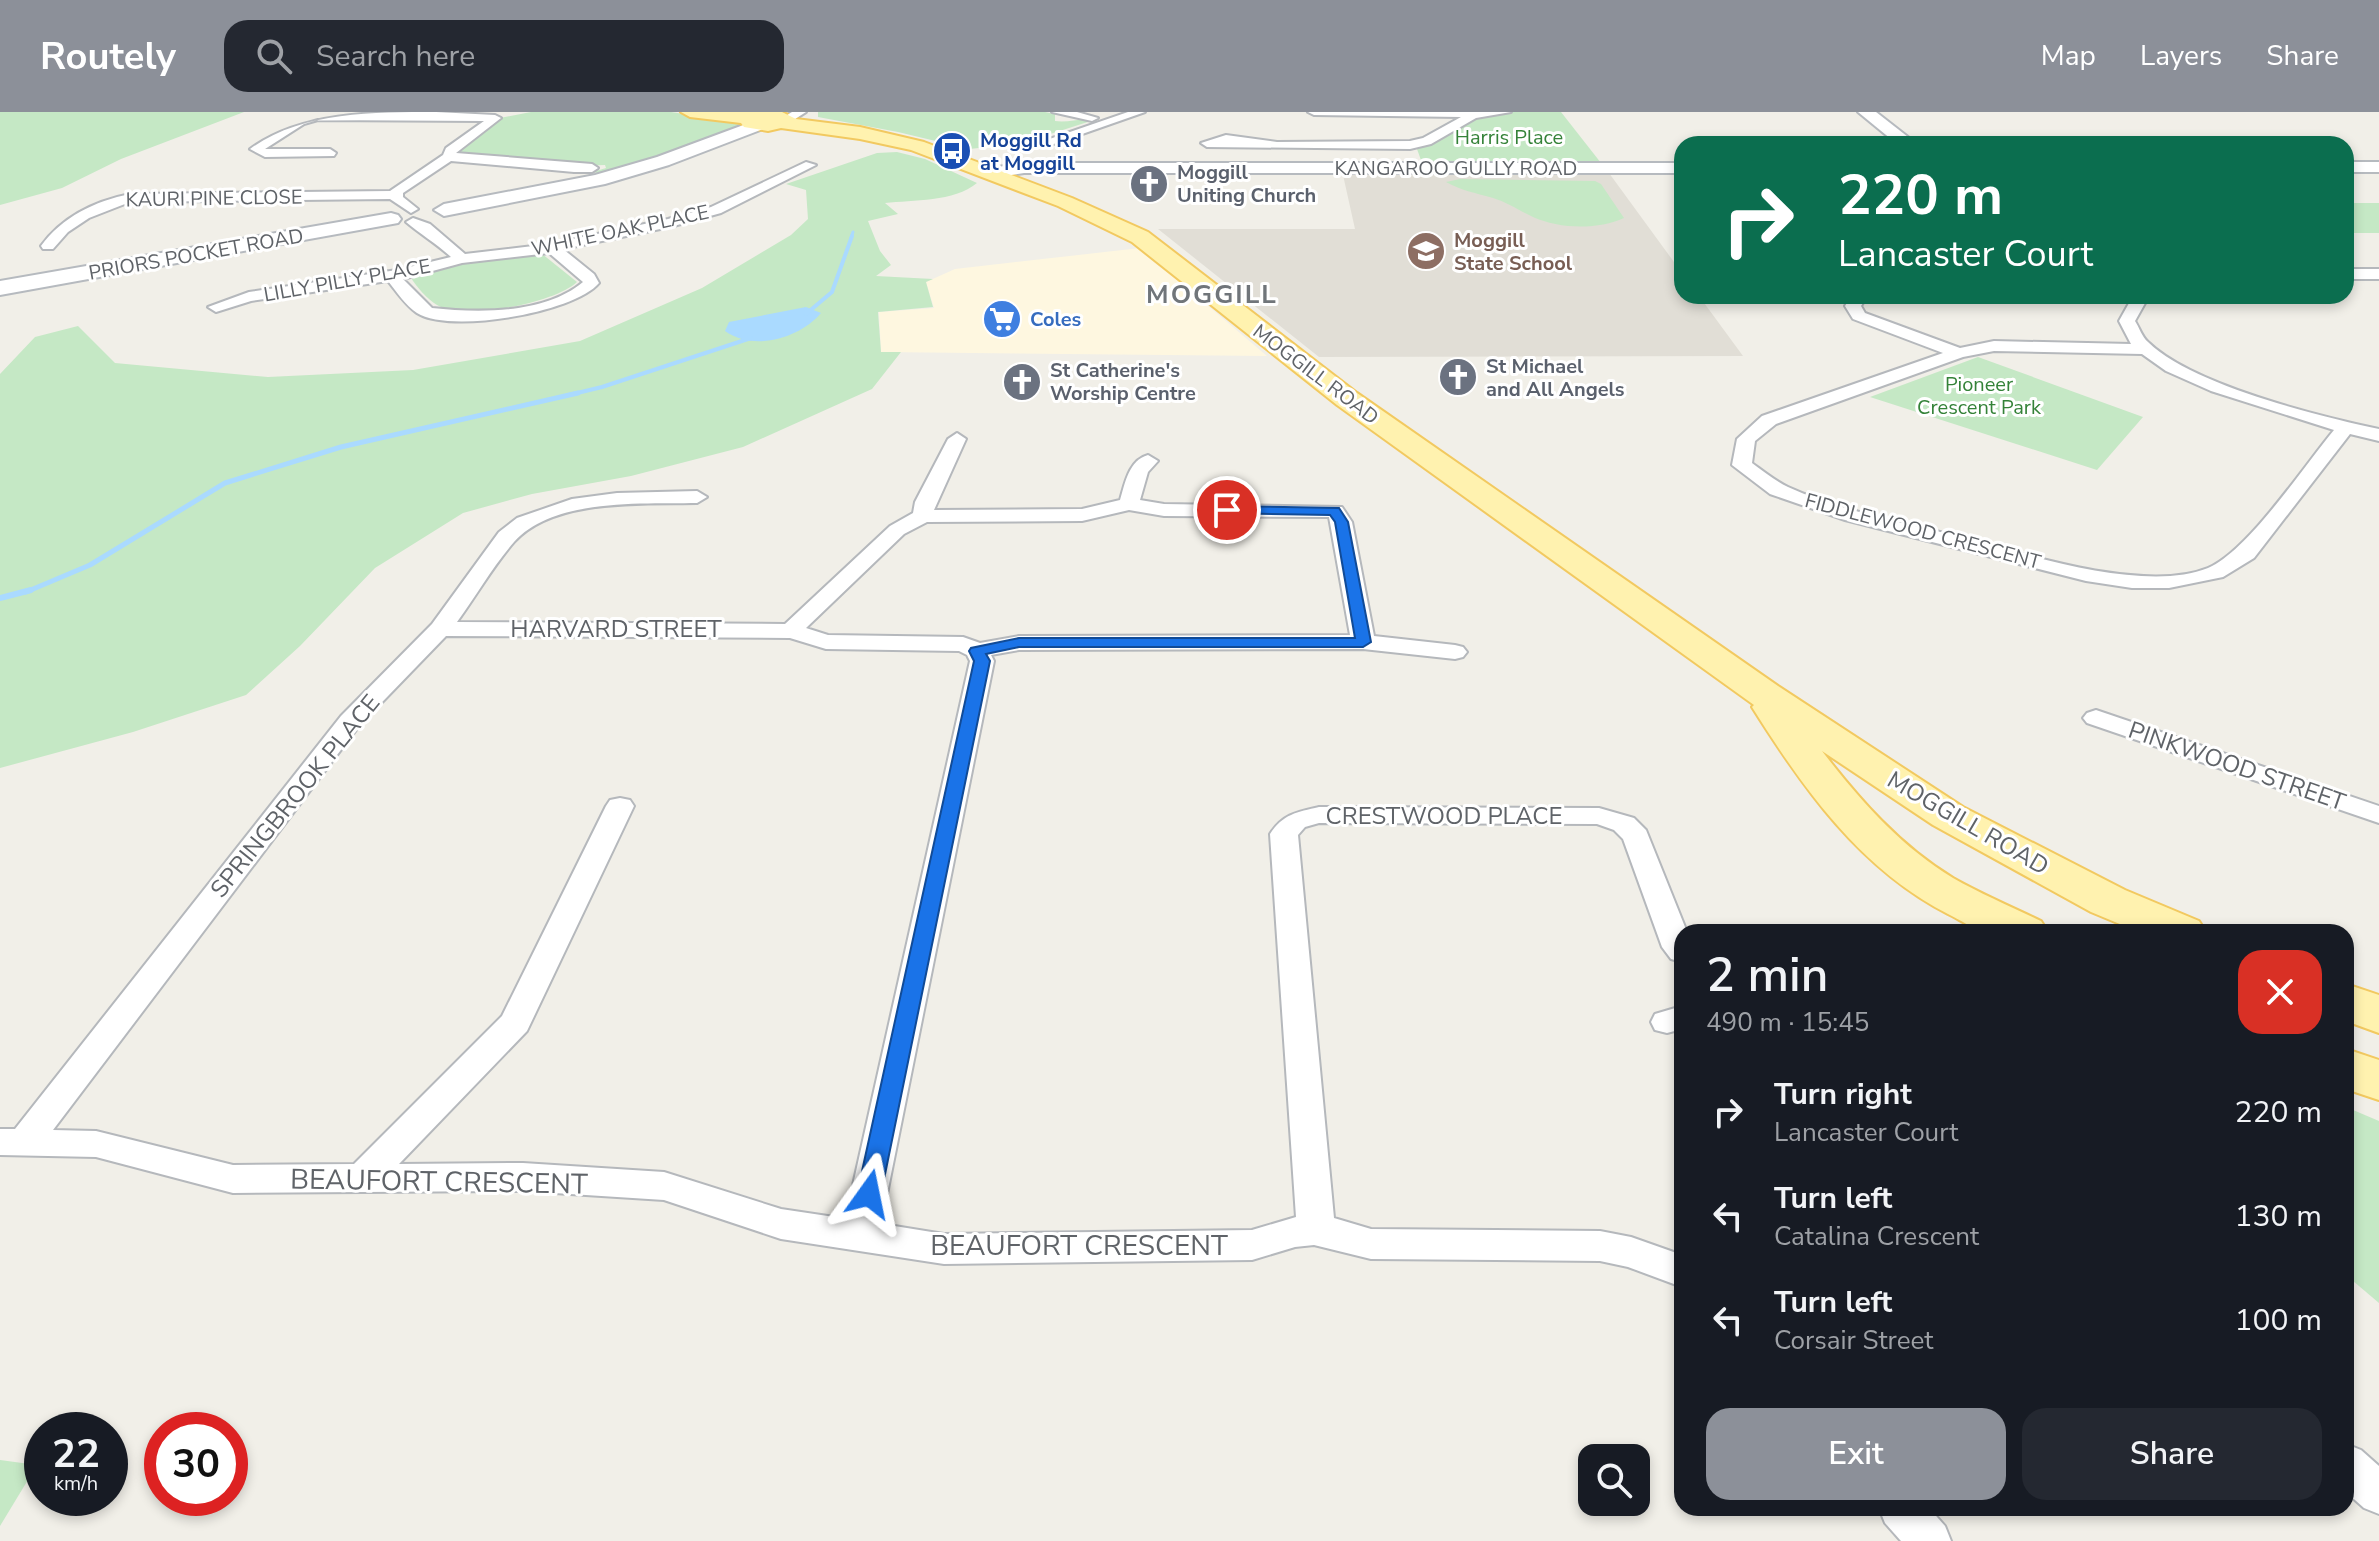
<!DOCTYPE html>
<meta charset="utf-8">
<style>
body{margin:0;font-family:"Nunito Sans",sans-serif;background:#242831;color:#f1f3f6;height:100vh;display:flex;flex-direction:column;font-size:30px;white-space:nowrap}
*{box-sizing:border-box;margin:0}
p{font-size:26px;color:#9ea1a6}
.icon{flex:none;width:44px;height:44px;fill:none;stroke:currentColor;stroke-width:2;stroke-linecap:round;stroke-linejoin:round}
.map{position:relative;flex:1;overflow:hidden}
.sheet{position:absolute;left:1674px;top:812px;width:680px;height:592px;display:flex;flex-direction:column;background:#171b24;border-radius:24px;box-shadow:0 4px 12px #0003}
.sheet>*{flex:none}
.top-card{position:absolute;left:1674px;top:24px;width:680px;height:168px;border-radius:24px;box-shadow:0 4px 12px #0003;background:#0b6e4f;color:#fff;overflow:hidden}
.buttons{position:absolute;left:1578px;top:1332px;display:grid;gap:16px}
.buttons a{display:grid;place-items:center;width:72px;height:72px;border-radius:16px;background:#171b24;box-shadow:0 4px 12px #0003;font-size:40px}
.speed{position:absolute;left:24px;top:1300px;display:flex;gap:16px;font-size:40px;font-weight:700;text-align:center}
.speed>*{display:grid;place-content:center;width:104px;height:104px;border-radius:50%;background:#171b24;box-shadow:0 4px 12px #0003;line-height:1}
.speed small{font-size:20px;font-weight:400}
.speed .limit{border:12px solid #d22;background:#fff;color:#111}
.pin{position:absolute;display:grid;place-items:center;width:68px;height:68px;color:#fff;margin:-34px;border:4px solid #fff;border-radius:50%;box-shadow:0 2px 8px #0007}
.me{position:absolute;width:88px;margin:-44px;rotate:12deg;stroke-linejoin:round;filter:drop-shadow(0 0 6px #0008)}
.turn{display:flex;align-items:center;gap:28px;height:168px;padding:0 32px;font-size:36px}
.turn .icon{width:104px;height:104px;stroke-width:2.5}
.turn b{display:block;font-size:56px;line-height:68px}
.round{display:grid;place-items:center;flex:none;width:84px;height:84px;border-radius:24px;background:#242831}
.overview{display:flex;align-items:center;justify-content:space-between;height:136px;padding:0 32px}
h1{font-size:48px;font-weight:600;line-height:60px}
.action{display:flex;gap:16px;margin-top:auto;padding:16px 32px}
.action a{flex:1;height:92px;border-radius:24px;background:#8c9099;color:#fff;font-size:32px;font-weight:600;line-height:92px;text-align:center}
.action a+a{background:#242831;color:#f1f3f6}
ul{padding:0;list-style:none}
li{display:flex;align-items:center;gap:24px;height:104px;padding:0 32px}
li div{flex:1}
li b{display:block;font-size:30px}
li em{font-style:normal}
header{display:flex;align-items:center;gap:48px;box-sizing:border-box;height:112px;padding:0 40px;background:#8c9099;color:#fff}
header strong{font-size:38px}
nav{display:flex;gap:44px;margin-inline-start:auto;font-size:28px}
.search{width:560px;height:72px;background:#242831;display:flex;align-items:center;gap:20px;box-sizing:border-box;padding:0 28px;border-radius:24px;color:#9ea1a6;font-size:30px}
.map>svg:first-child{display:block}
</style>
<header>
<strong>Routely</strong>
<div class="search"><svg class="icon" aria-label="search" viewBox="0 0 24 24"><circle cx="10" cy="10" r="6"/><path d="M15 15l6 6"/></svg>Search here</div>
<nav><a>Map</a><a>Layers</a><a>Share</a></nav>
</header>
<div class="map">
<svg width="2379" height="1429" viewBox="0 0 2379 1429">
<rect width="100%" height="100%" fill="#f1efe8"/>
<polygon fill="#fef7e0" points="1140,136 1267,244 881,240 879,200 934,196 926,170 955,157"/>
<polygon fill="#e1ded6" points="1609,61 1682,161 1682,184 1699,184 1743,244 1319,245 1158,117 1355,117 1343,63"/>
<g fill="#c5e8c5">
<polygon points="0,0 244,0 121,47 62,76 0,93"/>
<path d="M531,0H671L741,11L738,15C710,26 617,68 593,60L606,56L605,53L576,54L455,43L454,39L468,33L500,6Z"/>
<path d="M818,0H1045L1055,2V9C1068,11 1079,6 1094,8L1019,32L969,37L898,20L818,5Z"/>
<polygon points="1511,0 1561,0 1601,51 1422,51 1417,37 1477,6"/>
<path d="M897,40L925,47L977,71C954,90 913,88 885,91L898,102L868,109L880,139L891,153L876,164L933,167L926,170L933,195L878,200L881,240H901L872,277L743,335L631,364L532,382L463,401L375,456L300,534L246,583L133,620L0,656V262L35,225L78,214L115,251L268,265L413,258L580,229L702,176L791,123L808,107L806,78L786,72L877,41Z"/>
<path d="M1460,67L1595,69L1601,72L1624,106C1598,118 1559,117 1533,105C1520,99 1507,90 1493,86C1476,81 1462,79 1446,70Z"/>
<rect x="2346" y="91" width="33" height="30"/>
<path d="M527,141H541L577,170C555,191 464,209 437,193C427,187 417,175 411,166L417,160Z"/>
<polygon points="1978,245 2143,305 2097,358 1870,285"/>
<polygon points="2346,995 2379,1009 2379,1191 2346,1163"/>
<polygon points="0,1348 37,1353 0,1414"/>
</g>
<path fill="#aadaff" d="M806,195L821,201C800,226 754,240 725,219L729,210Z"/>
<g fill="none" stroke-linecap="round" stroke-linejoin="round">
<polyline stroke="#aadaff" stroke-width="3" points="851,126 853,120"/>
<g stroke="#aadaff" stroke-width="4">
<polyline points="806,202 832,180 852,124"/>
<polyline points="569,283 602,275 751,226"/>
</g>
<polyline stroke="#aadaff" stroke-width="5" points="26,480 90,453 225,371 341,335 578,281"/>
<polyline stroke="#aadaff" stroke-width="6" points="0,486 31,478"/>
<g stroke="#b5b8bc" stroke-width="4">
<g id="street">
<path d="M436,0L495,3L501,6L456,41L592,52L598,56L592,60H574L451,49L403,81V85L418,97L411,101L390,87L130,90L89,106L68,120L53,137H43L41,134C62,105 95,89 130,82L390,79L443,43L446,36L484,9L318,8L304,12L265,37H330L336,41L334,44L265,45L250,37C300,0 372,0 436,0Z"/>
<polygon points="792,0 806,0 792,9 784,9 784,5"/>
<polygon points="1052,0 1077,0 1098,6 1092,9"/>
<polygon points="1128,0 1145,0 1045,35 1035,32"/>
<polygon points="1308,0 1511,0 1476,6 1431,32 1410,37 1207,35 1201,31 1226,23 1277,30 1410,29 1423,26 1461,5 1314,3"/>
<path d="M806,50L816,53L721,101L670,115L563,137L594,162L599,171C574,201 449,222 417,201C406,194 396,179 388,169L251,189L216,200L208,195L249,180L397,158L451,145C437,132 420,122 406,110L413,106L430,112L465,142L550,132L668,107L711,95ZM549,141L583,170C545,202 480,201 432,196L403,167L462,151Z"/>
<rect x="2346" y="157" width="33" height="10"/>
<path d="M1851,184H1867L1861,194L1865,201L1960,236L1994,229L2131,232L2119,209L2133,184H2149L2135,209C2139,215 2142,225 2148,230C2192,273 2318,304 2379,317V329L2350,322L2254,446L2223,465L2169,476H2132L2086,469L1845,408L1770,382L1732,353L1737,327L1762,304L1943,241L1853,207L1845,194ZM1994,239L2142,242L2166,259L2211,279L2334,318C2304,354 2248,439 2208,456C2144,482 2022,441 1957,424C1901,410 1841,399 1788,375C1775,369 1763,359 1752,351L1755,329L1776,312L1963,245Z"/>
<path d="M957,321L966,327L934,398L1082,397L1120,388C1125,371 1129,348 1148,343L1158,349L1148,360L1140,388L1164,392L1342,395L1352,410L1374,524L1455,533L1463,535L1467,540L1463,545L1455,547L1363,537L1019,538L991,543L994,549L887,1082L876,1111L944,1122L1252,1118L1296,1105L1270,722C1283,702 1297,700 1319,695L1599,696L1634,706L1646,718L1687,820H1682V850L1671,847L1662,835L1623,727L1614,718L1597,712L1319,711L1305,715L1298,723L1334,1106L1371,1117L1600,1119L1631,1125L1682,1143V1175L1628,1155L1600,1149L1371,1147L1314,1133L1295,1135L1252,1148L944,1152L781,1127L664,1088L523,1079L233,1081L96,1045L0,1043V1017H15L341,604L432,512L499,420L517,406L572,387L617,381L697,379L707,385L697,391C643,392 553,386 514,430C493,454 476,484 457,510L785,512L890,414L913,401L915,390L948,327ZM1129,398L1164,404L1329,405L1350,523L1019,524L980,531L963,525L828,523L806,516L904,422L927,410L1082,409ZM446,524L790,526L826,537L959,539L967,543L970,549L851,1082L841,1106L781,1097L664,1060L523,1051L399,1052L527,919L634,694L630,688L620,686L610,688L606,694L502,904L354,1052L233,1053L96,1019L53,1018L359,614Z"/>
<polygon points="2096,598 2379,694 2379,711 2087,611 2083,606 2087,601"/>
<polygon points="1682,894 1682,917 1667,921 1655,918 1651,910 1655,902"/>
<polygon points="2346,1332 2361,1338 2379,1354 2379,1402 2364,1396 2346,1380"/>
<polygon points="1879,1396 1929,1396 1945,1414 1951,1429 1901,1429 1885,1411"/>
</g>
</g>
<g stroke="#b6babf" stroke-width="4">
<g id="secondary">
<polygon points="1858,0 1876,0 1917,32 1897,32"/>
<polygon points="757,8 765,13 763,17 669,53 605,72 444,104 434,98 444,92 595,63 657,45"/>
<rect x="2346" y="50" width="33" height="10"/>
<polygon points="1024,51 1682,51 1682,61 1024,61 991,66 982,61 991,56"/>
<polygon points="391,101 398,103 401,107 398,111 0,183 0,169"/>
</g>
</g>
<g stroke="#f2c960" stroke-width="4">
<g id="primary">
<path d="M681,0H782L796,7L860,15L924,30L1072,86L1148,120L1357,281L1778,574L1963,695L2125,778L2199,809L2206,820H2139L2091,800L1933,713L1822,639C1859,687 1900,734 1953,766C1981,782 2012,795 2041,809L2048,820C2029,820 2006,823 1987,820C1974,818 1959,807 1948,802C1860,757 1803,676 1752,595L1754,593L1337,293L1132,130L1058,94L911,38L860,27L781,16L768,19L744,15L741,11L690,5Z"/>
<polygon points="2346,872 2379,883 2379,921 2346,909"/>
<polygon points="2346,937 2379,948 2379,988 2346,977"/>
</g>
</g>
<use href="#street" fill="#fff" fill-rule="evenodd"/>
<use href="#secondary" fill="#fff" fill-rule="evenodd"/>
<use href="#primary" fill="#fff2af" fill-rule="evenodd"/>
</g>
<polygon fill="#1a73e8" stroke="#114b97" stroke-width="2" points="1227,394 1339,396 1348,410 1371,530 1363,535 1019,535 986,542 990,549 881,1082 877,1089 869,1091 860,1089 857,1082 974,549 969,539 971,536 1019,526 1355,526 1335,410 1330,403 1222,401 1220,398"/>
<defs>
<g id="bus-disc" transform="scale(2)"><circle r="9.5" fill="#1a4fb4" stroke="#fff"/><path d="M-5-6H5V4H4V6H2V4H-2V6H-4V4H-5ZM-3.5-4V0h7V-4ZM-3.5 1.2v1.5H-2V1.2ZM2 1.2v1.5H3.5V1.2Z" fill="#fff"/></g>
<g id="church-disc" transform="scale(2)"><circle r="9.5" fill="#6b7280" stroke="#fff"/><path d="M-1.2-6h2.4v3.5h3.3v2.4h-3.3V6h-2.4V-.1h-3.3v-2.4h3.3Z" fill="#fff"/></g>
<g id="school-disc" transform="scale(2)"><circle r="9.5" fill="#8d6e63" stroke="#fff"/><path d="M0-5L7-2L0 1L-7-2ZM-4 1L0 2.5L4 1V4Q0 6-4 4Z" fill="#fff"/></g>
<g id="supermarket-disc" transform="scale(2)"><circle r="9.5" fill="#3f7fe0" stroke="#fff"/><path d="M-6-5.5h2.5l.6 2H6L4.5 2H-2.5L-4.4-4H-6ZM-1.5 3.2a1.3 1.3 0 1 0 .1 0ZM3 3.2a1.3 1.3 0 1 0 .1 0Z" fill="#fff"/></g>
</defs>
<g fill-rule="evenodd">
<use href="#bus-disc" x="952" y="39"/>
<use href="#church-disc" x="1149" y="72"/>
<use href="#school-disc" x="1426" y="139"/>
<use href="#supermarket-disc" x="1002" y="207"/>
<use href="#church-disc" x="1458" y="265"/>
<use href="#church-disc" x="1022" y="270"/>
</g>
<g text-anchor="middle" stroke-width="6" stroke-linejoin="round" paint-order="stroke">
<g font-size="20" fill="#348238" stroke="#fff">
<text x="1509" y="32">Harris Place</text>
<text x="1979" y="279">Pioneer<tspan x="1979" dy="23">Crescent Park</tspan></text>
</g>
<g font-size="20" font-weight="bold" fill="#164399" stroke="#fff" text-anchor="start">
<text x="980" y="35">Moggill Rd<tspan x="980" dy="23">at Moggill</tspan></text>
</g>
<g font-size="20" fill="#5f6368" stroke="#fff">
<text x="1456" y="63">KANGAROO GULLY ROAD</text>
<text transform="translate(214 86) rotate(-1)" y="7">KAURI PINE CLOSE</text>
<text transform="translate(620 118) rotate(-12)" y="7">WHITE OAK PLACE</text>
<text transform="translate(196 142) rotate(-10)" y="7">PRIORS POCKET ROAD</text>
<text transform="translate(347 168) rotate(-10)" y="7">LILLY PILLY PLACE</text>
<text transform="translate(1316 262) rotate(37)" y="7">MOGGILL ROAD</text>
<text transform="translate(1923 419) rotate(15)" y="7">FIDDLEWOOD CRESCENT</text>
</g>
<g font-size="20" font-weight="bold" fill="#5b616d" stroke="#fff" text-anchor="start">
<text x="1177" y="67">Moggill<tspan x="1177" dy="23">Uniting Church</tspan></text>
<text x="1486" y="261">St Michael<tspan x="1486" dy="23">and All Angels</tspan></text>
<text x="1050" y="265">St Catherine's<tspan x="1050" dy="23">Worship Centre</tspan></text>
</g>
<g font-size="20" font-weight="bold" fill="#785e54" stroke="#fff" text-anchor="start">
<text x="1454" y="135">Moggill<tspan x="1454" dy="23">State School</tspan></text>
</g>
<g font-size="20" font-weight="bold" fill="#366cbe" stroke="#fff" text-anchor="start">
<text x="1030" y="214">Coles</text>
</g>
<g font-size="24" fill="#5f6368" stroke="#fff">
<text x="616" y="525">HARVARD STREET</text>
<text transform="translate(2237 654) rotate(19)" y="8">PINKWOOD STREET</text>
<text transform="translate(295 684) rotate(-51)" y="8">SPRINGBROOK PLACE</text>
<text x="1444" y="712">CRESTWOOD PLACE</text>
<text transform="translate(1968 711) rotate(30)" y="8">MOGGILL ROAD</text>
</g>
<g font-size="26" font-weight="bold" letter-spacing="2" fill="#70757a" stroke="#fff">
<text x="1212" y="191">MOGGILL</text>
</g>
<g font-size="28" fill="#5f6368" stroke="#fff">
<text transform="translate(439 1069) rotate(1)" y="10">BEAUFORT CRESCENT</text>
<text x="1079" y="1143">BEAUFORT CRESCENT</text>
</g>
</g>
</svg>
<div class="buttons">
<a><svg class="icon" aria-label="search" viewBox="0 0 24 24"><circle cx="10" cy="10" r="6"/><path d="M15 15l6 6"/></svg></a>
</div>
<div class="speed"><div>22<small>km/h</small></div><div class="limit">30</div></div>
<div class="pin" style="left:1227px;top:398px;background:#d93025"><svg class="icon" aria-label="arrive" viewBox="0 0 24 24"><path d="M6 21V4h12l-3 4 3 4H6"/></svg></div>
<svg class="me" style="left:869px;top:1082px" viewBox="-20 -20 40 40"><path d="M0-17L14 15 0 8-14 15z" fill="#1a73e8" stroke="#fff" stroke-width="4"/></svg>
<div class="top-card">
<div class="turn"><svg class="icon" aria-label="right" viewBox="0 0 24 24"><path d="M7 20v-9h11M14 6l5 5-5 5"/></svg><div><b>220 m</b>Lancaster Court</div></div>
</div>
<section class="sheet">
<div class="overview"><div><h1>2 min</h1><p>490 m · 15:45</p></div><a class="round" style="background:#d93025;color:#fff"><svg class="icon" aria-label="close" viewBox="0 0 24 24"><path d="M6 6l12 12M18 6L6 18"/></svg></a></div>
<ul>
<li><svg class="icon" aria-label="right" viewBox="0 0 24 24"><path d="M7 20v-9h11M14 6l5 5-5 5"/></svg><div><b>Turn right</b><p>Lancaster Court</p></div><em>220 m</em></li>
<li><svg class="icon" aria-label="left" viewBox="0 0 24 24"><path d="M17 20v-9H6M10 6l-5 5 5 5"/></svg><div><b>Turn left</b><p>Catalina Crescent</p></div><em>130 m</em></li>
<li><svg class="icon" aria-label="left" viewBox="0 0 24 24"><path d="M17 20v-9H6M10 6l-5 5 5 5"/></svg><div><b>Turn left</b><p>Corsair Street</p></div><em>100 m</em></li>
</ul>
<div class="action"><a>Exit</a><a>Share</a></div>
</section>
</div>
